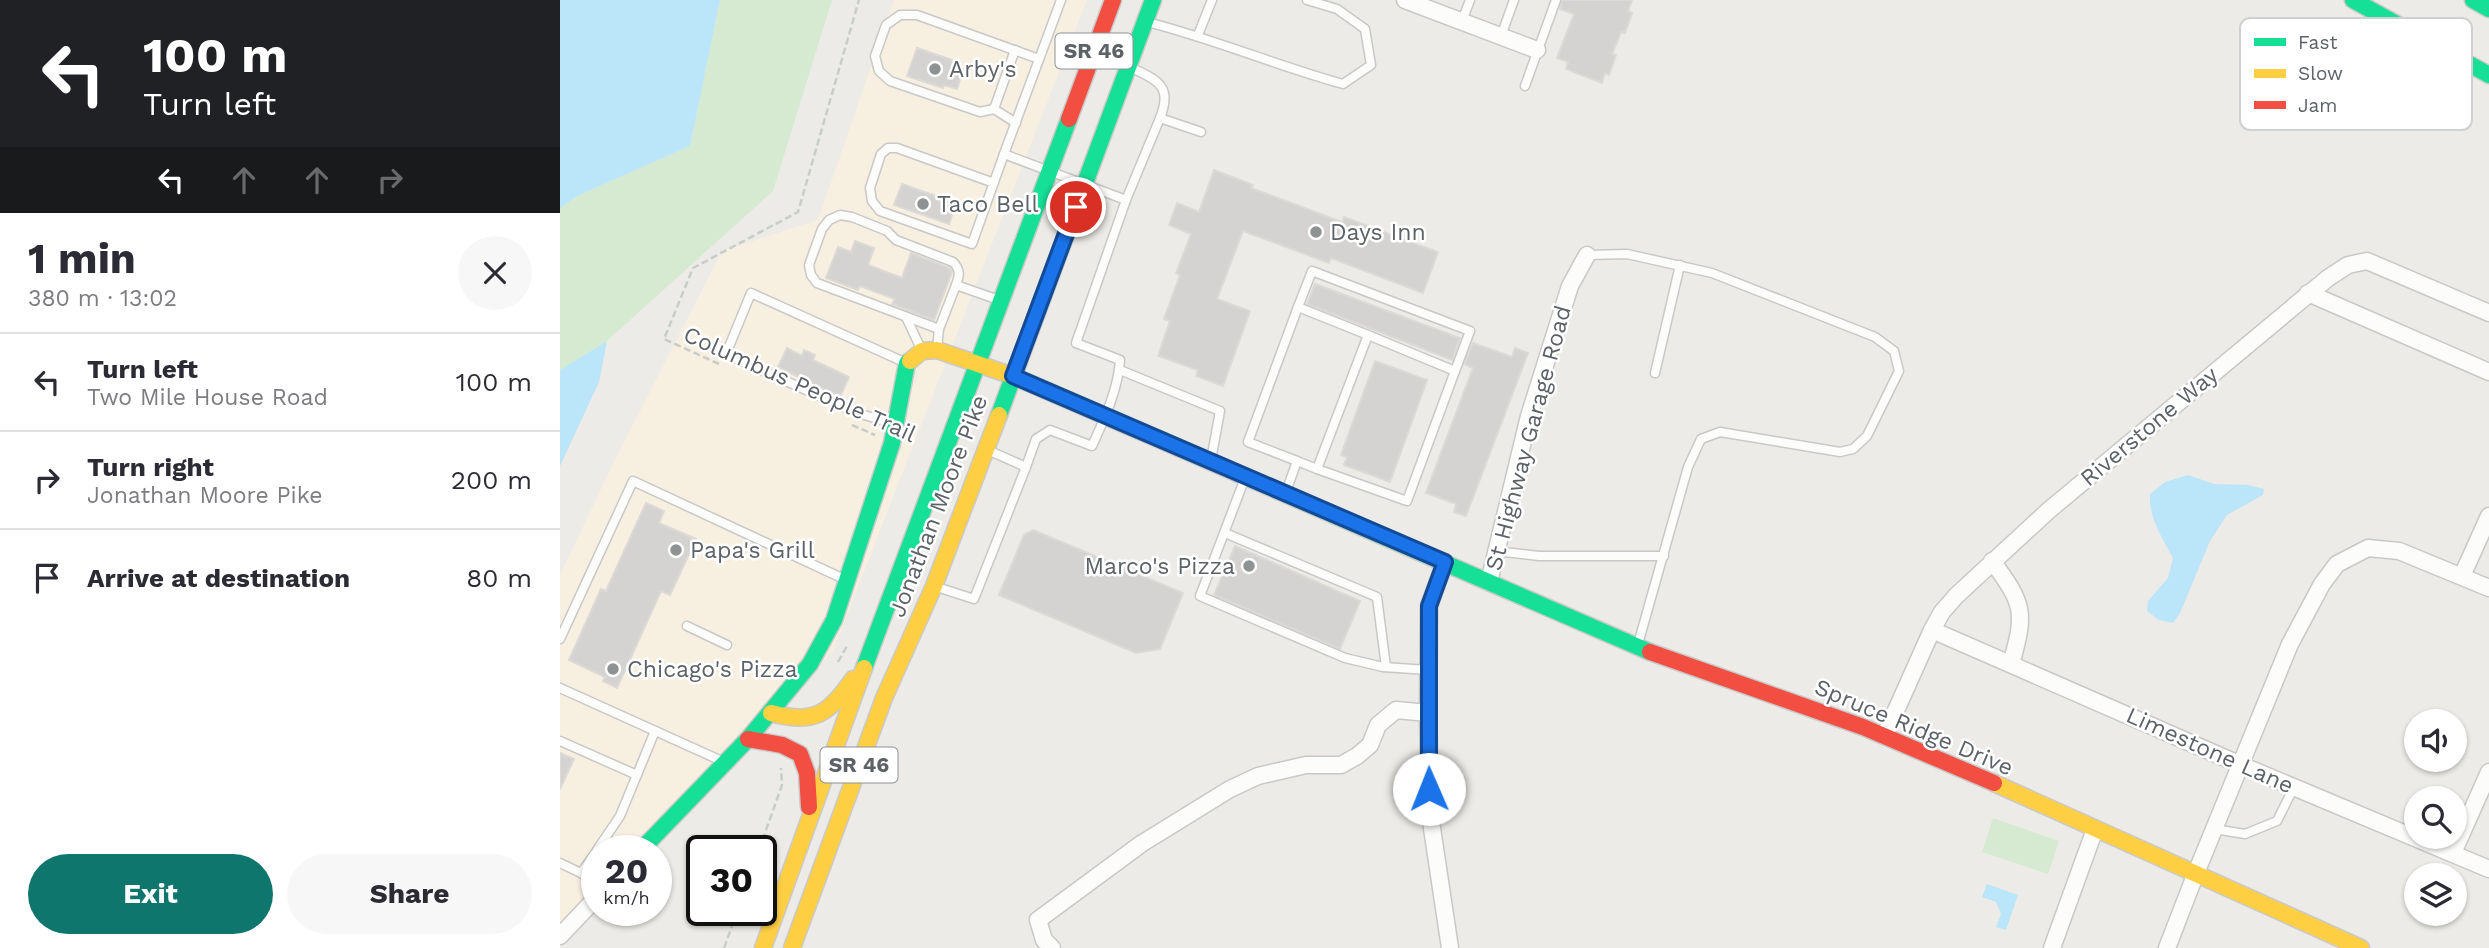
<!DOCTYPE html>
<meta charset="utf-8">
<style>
body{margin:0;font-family:"Work Sans",sans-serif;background:#f7f7f7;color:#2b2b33;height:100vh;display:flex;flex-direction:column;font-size:26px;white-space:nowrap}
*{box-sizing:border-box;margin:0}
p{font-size:23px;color:#7c7c81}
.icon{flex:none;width:38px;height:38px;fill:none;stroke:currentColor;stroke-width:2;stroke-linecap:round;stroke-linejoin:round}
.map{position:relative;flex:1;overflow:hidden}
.details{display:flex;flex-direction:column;background:#fff;width:560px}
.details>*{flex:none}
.guide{background:#202124;color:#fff;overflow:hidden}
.controls{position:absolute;left:1844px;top:709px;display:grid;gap:14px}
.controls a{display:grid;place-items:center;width:63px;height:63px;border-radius:50%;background:#fff;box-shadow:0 2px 5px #0004;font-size:35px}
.speed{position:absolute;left:21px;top:835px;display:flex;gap:14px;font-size:35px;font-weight:700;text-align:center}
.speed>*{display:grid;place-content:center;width:91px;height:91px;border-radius:50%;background:#fff;box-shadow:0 2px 5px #0004;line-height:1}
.speed small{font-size:18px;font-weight:400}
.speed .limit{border:4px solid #111;border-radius:10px;background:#fff;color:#111}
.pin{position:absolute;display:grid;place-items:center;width:60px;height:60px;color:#fff;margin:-30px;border:4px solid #fff;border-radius:50%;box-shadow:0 2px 7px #0007}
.me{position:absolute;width:77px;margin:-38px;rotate:359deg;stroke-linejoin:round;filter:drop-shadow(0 0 5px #0008)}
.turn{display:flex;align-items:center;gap:24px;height:147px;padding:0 28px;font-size:32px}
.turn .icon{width:91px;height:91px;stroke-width:2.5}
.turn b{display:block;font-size:49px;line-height:60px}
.lanes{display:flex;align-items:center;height:66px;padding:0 28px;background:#0003;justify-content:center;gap:35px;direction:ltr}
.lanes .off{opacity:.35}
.round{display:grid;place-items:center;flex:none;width:74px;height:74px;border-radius:37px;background:#f7f7f7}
.overview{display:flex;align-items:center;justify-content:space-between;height:119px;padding:0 28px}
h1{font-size:42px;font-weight:700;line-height:52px}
.cta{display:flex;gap:14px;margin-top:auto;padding:14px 28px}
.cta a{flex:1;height:80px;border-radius:42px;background:#0f766e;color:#fff;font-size:28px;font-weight:700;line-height:80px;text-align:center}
.cta a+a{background:#f7f7f7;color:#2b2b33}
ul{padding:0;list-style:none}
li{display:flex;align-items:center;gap:21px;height:98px;padding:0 28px;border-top:2px solid #e1e1e2}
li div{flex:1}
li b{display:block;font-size:26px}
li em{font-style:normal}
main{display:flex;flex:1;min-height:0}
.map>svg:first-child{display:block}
</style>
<main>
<section class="details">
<div class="guide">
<div class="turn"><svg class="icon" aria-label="left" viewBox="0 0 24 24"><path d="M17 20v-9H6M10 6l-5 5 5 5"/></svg><div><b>100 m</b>Turn left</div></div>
<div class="lanes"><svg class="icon" aria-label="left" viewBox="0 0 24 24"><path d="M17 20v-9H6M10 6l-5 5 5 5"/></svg><svg class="icon off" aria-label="ahead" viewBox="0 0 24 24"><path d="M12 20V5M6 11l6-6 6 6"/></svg><svg class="icon off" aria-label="ahead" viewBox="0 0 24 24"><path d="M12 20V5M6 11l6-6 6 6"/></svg><svg class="icon off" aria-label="right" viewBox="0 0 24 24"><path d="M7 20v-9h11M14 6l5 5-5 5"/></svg></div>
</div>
<div class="overview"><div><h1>1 min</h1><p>380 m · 13:02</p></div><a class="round"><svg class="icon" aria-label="close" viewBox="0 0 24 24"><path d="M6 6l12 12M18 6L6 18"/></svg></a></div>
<ul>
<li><svg class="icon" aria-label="left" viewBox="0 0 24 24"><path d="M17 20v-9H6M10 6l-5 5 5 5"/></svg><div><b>Turn left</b><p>Two Mile House Road</p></div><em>100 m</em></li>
<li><svg class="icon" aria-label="right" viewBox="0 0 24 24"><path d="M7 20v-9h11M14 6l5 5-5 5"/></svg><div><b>Turn right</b><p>Jonathan Moore Pike</p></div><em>200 m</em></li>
<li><svg class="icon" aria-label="arrive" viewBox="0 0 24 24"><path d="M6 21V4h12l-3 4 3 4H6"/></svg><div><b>Arrive at destination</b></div><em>80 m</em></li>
</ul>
<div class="cta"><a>Exit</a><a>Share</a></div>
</section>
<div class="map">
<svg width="1929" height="948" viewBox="0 0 1929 948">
<rect width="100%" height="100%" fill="#edebe7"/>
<polygon fill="#f7efe0" points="334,0 527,0 273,651 87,850 37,850 37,905 0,944 0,575 54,462 162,251 258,220"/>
<g fill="#d6ead1">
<polygon points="160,0 272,0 213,191 47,341 0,370 0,208 17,196 130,146"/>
<polygon points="1433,818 1499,841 1488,874 1422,852"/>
</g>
<g fill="#bbe5f8">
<polygon points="0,0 160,0 130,146 17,196 0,208"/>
<polygon points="47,341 39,382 0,466 0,370"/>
<path d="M1628,475L1654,484L1688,485L1704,489L1703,495L1667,515L1650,541L1620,613L1613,623L1599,620L1587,611L1588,601L1608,578L1613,558C1603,540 1588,516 1590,494L1605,482Z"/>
<polygon points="1427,884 1458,895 1446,930 1436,927 1441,914 1436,902 1422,897"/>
</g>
<g fill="#d5d3d1" stroke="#dcdad6" stroke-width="2">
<polygon points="1002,0 1072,0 1068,11 1072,13 1065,33 1061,32 1052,54 1056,55 1049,75 1045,73 1042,83 1006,69 1008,62 997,58 1014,14 1000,9"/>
<polygon points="357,48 392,60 391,64 403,69 397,89 384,85 383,88 347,76"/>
<polygon points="654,170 693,185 691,188 782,222 784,217 878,252 863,293 771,258 769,263 683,231 657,299 690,311 663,386 636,376 638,370 598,356 610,321 604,319 620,275 616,273 631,234 609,225 617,203 639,212"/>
<polygon points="342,184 396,203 389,224 334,205"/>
<polygon points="295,241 314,248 308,265 342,278 351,253 389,268 392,272 374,320 332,304 335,299 300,286 298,290 266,278 278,247 291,252"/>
<polygon points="755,284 900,338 892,360 747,304"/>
<polygon points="913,343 952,357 955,348 968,353 906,516 894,512 896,504 866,493 913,368 904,364"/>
<polygon points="227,348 242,356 244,350 255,355 253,360 289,377 280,397 218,367"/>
<polygon points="815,361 867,380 830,482 784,465 787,457 781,455"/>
<polygon points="86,503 104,511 99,523 136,539 110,595 101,591 57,688 43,681 45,677 9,660 41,589 46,591"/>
<polygon points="473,530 623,593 600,649 576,653 439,595 464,535"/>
<polygon points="675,546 800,601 780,649 654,595"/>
<polygon points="0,753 14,759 0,789"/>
</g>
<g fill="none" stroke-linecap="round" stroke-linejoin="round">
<g stroke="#c8c8c8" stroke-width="11">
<g id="lane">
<polyline points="501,0 444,154 566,200 600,118 641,132"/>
<polyline points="902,21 910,0"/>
<path d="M591,23C656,40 718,66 783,84L811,65L805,29L777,9L747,0"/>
<polyline points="638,35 652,0"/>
<polyline points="941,36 954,0"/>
<path d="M574,69C600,81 612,88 600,118"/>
<polyline points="965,86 996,0"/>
<polyline points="434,109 455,50"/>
<polyline points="456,123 434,109 420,112 330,81 319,71 315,56 326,25 340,15 357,15 479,59"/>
<polyline points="434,183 337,148 328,148 321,154 310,188 312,201 320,211 412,244 444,154"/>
<polyline points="1027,255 1067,254 1152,273 1315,337 1334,351 1339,371 1307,436 1293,449 1280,452 1160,432 1141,439 1128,467 1078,644"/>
<polyline points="346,317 361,349"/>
<path d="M379,329L257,283L251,275L249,265L262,229L269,220L280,215L292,217L327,231L336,240L393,262C400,269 400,275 396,285"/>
<polyline points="377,349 379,329 396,285 436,299"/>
<polyline points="560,370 660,411 651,460"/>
<polyline points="1095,373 1120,265"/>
<polyline points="332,423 297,413 166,354 191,293 344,362"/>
<polyline points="737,461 757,469 808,335 738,307 752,271 910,331 895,371"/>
<path d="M466,467L476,439L490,430L532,446C544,420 558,390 560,360L516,343L566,200"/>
<polyline points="757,469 847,501 895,371 808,335"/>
<polyline points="685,478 640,596 785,658 823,667 868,670"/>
<polyline points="726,492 737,461 688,442 738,307"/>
<polyline points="665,533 817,597 826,667"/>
<polyline points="936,551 979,556 1104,556"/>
<polyline points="380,588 414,599 466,467 432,452"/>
<polyline points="127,626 167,645"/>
<polyline points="0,639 73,481 284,579"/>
<polyline points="0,688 164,762"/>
<polyline points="0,741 77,775"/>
<polyline points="1654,829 1685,834 1717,821 1734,787"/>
<polyline points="37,850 60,816 95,731"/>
<polyline points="0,863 21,873 37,884"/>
<polyline points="21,873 37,851"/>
</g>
</g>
<g stroke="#c8c8c8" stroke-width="19">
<g id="street">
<polyline points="845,0 977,50"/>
<polyline points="1748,293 1929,372"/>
<path d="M1432,561C1464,604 1466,612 1451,664"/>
<polyline points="885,562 869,606 868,713 870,815 890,948"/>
<polyline points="1902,576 1929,516"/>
<polyline points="929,582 969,416 1010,286 1027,255"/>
<polyline points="1372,630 1681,765 1929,869"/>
<polyline points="1325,735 1372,630 1382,612 1396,596 1488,511 1768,278 1788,265 1807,261 1929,313"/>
<polyline points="1893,853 1929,772"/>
<polyline points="0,936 37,897"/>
<polyline points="492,948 484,940 478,920 581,844 670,789 698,776 746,765 781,765 797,756 810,745 818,725 836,710 868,713"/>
<polyline points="1492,948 1535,829"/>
<polyline points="1607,948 1636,873 1730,644 1762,584 1777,564 1808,548 1839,551 1929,588"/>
</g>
</g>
<g stroke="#c9c9c9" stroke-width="19">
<g id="fast">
<polyline points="1793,0 1929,75"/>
<polyline points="1913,0 1929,9"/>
<polyline points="439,415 593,0"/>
<polyline points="686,477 1090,652"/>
<polyline points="304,668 509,119"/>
<polyline points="81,850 188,739 250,664 274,620 332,443 347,363 350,361"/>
</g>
</g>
<g stroke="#c9c9c9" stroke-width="19">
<g id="slow">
<polyline points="350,361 362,351 377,350 453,376 686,477"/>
<path d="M211,713C254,725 269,714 293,679"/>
<polyline points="1434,783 1801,948"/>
<polyline points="203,948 304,668"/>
<polyline points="232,948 324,698 374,586 439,415"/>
</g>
</g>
<g stroke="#c9c9c9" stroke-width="19">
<g id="jam">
<polyline points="509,119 553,0"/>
<polyline points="1090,652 1303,727 1434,783"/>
<polyline points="188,739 222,745 240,754 247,773 249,807"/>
</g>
</g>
<g stroke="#c7cdc9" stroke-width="2.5" stroke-dasharray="7 3.5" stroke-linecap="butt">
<polyline points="159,364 104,339 133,268 238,212 299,0"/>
<polyline points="292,425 315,435"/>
<polyline points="278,662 287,646"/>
<polyline points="199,850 222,785 221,768"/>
<polyline points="164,948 178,910"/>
</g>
<use href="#lane" stroke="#fcfcfb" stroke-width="8"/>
<use href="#street" stroke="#fcfcfb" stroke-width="16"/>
<use href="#fast" stroke="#16e098" stroke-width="16"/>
<use href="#slow" stroke="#ffcf43" stroke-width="16"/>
<use href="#jam" stroke="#f24e42" stroke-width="16"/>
</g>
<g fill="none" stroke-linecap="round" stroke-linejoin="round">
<g stroke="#114b97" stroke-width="18">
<polyline id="route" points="516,207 453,376 885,562 869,606 869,789"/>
</g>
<use href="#route" stroke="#1a73e8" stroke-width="12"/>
</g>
<g fill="#8f9293" stroke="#fff" stroke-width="2.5">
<circle cx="375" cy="69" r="7"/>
<circle cx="363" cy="204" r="7"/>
<circle cx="756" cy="232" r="7"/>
<circle cx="116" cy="550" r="7"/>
<circle cx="689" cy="566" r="7"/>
<circle cx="53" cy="669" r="7"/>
</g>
<g text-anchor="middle" stroke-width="5" stroke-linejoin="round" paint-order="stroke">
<g fill="#fff" stroke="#8d9194" stroke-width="2">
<rect x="495.5" y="33.5" width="77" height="35" rx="5"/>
<rect x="260.5" y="747.5" width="77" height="35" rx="5"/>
</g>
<g font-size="21" font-weight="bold" fill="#5c6266">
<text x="534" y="58">SR 46</text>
<text x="299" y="772">SR 46</text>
</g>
<g font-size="23" fill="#5c6266" stroke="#fff" text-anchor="start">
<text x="389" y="77">Arby's</text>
<text x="377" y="212">Taco Bell</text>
<text x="770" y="240">Days Inn</text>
<text x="130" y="558">Papa's Grill</text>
<text x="675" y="574" text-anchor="end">Marco's Pizza</text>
<text x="67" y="677">Chicago's Pizza</text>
</g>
<g font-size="23" fill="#5c6266" stroke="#fff">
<text transform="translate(240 384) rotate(24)" y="8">Columbus People Trail</text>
<text transform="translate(1589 426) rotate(-40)" y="8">Riverstone Way</text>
<text transform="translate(968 438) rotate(-75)" y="8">St Highway Garage Road</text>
<text transform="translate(378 506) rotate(-69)" y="8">Jonathan Moore Pike</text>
<text transform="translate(1354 727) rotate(23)" y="8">Spruce Ridge Drive</text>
<text transform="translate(1650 750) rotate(24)" y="8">Limestone Lane</text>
</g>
</g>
<rect x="1680" y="18" width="232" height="112" rx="10" fill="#fff" stroke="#ced0d1" stroke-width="2"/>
<rect x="1694" y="38" width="32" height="8" fill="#16e098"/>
<rect x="1694" y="69" width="32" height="9" fill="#ffcf43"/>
<rect x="1694" y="101" width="32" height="8" fill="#f24e42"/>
<g font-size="19" fill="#5c6266">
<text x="1738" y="49">Fast</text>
<text x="1738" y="80">Slow</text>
<text x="1738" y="112">Jam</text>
</g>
</svg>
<div class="controls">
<a><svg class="icon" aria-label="sound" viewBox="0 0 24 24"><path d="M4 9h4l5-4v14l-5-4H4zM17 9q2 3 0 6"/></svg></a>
<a><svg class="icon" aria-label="search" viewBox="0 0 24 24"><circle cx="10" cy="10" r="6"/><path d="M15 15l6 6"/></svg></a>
<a><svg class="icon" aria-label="layers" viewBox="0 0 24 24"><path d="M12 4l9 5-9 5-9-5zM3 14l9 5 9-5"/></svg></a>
</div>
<div class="speed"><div>20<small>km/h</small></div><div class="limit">30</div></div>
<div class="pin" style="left:516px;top:207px;background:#d93025"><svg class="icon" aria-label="arrive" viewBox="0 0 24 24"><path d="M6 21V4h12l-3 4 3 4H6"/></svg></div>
<svg class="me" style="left:869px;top:789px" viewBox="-20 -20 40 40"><circle r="19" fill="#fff"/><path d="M0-13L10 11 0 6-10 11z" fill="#1a73e8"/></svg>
</div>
</main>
